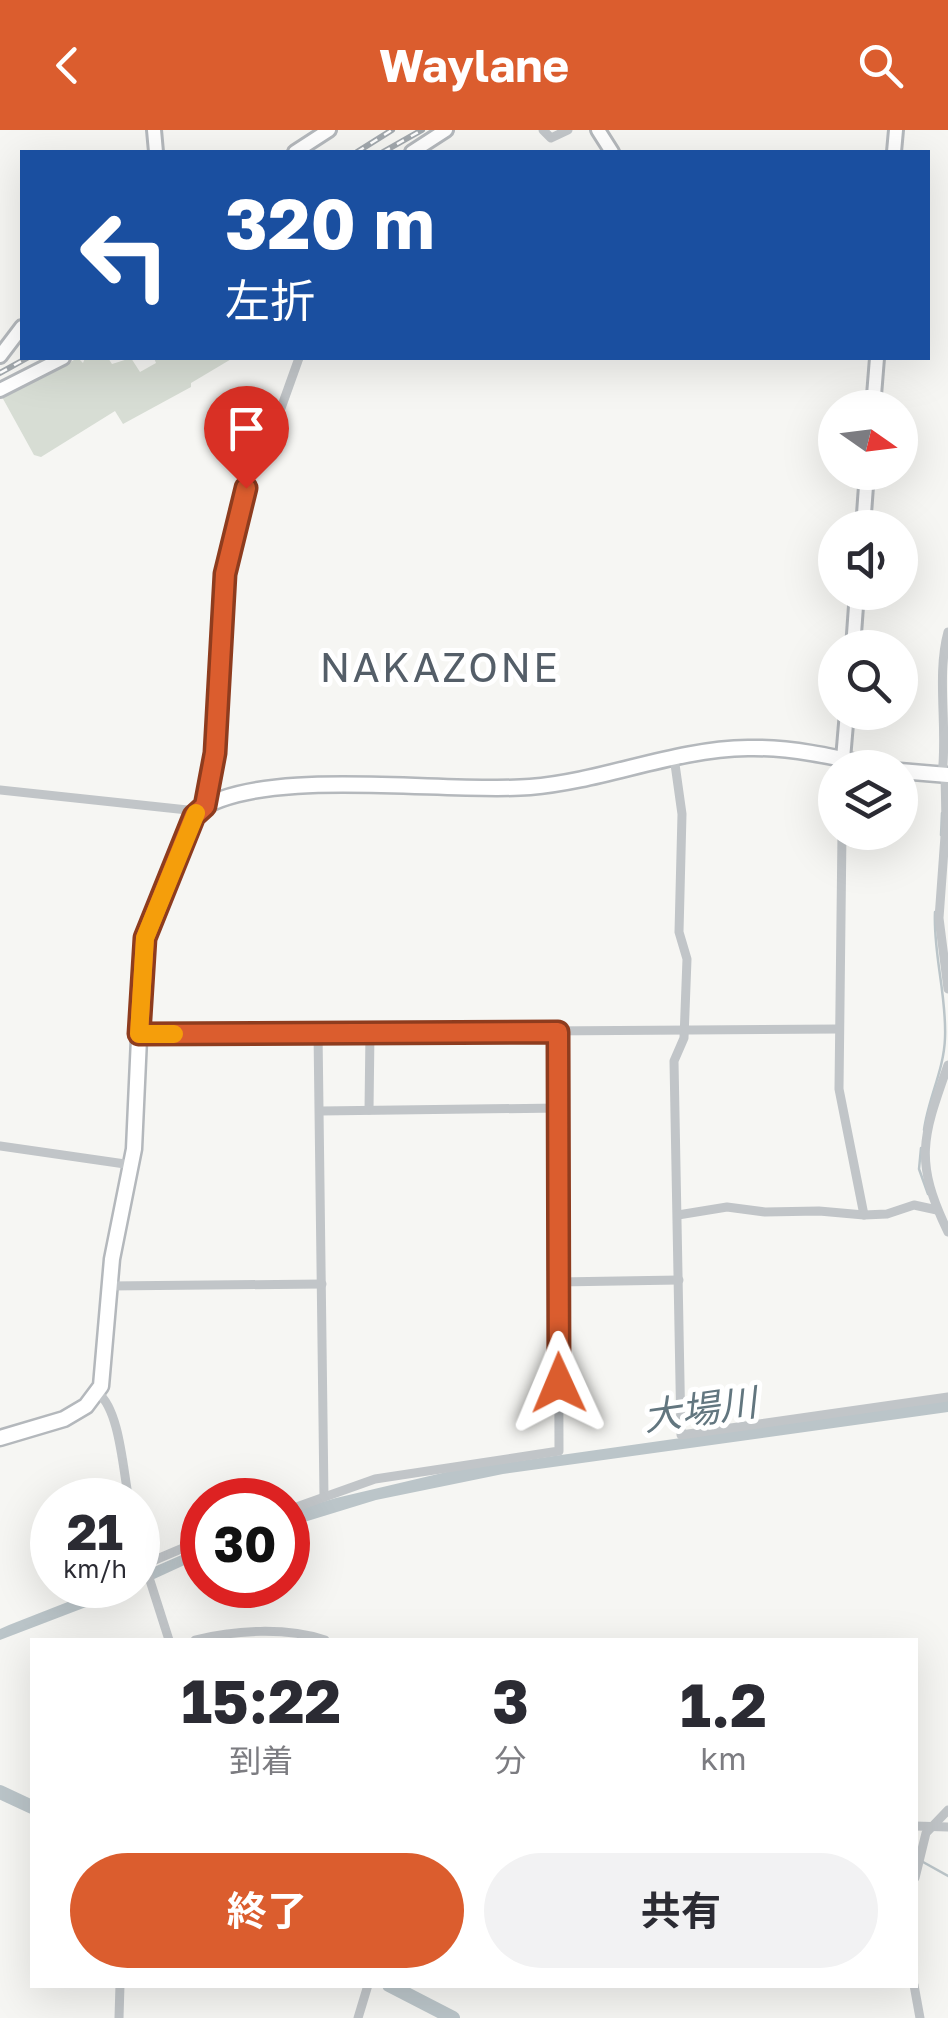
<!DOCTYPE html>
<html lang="ja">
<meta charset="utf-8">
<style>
body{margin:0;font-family:"Golos Text","Noto Sans JP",sans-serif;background:#f2f2f3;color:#2b2b33;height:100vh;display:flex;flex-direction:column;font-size:38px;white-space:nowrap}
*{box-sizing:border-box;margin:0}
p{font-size:32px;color:#7c7c81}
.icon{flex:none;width:55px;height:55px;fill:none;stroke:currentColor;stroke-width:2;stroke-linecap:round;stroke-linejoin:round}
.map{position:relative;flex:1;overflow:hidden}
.drawer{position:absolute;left:30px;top:1508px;width:888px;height:350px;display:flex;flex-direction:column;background:#fff;border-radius:0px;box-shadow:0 10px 40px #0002}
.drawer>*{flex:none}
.hud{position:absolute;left:20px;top:20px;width:910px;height:210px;border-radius:0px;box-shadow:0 10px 40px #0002;background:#1a4fa0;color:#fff;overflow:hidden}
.needle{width:65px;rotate:104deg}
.fabs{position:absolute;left:818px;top:260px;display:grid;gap:20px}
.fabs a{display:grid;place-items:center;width:100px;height:100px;border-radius:50%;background:#fff;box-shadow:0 10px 40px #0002;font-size:50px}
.speed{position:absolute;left:30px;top:1348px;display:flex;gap:20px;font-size:50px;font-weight:700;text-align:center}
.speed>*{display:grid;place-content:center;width:130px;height:130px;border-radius:50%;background:#fff;box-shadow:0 10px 40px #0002;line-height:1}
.speed small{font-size:25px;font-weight:400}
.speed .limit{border:15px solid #d22;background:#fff;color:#111}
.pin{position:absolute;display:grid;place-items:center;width:85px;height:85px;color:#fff;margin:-102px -42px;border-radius:50% 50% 50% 0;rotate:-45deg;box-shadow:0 0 10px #0007}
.pin .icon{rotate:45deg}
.me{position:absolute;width:110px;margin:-55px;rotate:359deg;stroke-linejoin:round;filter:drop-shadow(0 0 8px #0008)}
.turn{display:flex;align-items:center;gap:35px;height:210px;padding:0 40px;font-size:45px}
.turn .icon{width:130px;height:130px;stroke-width:2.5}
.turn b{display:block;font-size:70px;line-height:85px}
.eta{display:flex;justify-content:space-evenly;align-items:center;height:170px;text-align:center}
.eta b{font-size:60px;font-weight:700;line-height:70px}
.button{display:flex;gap:20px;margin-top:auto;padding:20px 40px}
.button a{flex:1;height:115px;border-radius:60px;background:#db5d2e;color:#fff;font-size:40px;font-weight:700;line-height:115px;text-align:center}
.button a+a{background:#f2f2f3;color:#2b2b33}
header{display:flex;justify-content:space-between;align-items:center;height:130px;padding:0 40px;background:#db5d2e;color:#fff;font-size:45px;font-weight:700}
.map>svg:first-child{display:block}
</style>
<header><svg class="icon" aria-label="back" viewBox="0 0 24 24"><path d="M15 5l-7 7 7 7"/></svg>Waylane<svg class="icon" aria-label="search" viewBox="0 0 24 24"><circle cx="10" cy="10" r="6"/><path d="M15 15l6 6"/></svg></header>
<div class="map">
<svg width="948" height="1888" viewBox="0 0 948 1888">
<rect width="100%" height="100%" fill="#f6f6f3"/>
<polygon fill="#d7ddd4" points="78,228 83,233 85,228 108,228 112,234 131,228 140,242 156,233 154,228 233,228 191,253 191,257 123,294 115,281 41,327 34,325 2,267"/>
<g fill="#bbc5c9">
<polygon points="948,1270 948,1282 503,1344 376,1370 288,1397 288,1382 336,1368 455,1340"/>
<polygon points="202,1416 202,1427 128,1461 0,1510 0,1499 9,1495 111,1455 138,1455 138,1444"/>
</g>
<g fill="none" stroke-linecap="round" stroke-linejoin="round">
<g stroke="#bbc5c9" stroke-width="2.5">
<polyline points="941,705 942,683"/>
<path d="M924,1000C928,969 944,940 945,908C947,866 933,824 935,782"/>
<polyline points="921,1018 919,1039 928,1064"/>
<polyline points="923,1732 948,1746"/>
</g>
<g stroke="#bbc5c9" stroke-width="14">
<polyline points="0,1662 32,1677"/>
<polyline points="389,1855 453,1888"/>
</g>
<g stroke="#b4b8bc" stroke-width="18">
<g id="secondary">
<polyline points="154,0 156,22"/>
<polyline points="598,0 612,22"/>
<polyline points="295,22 329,0"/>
<polyline points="412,22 446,0"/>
<polyline points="894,22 896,0"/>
<polyline points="0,226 22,197"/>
<polyline points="0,260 63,228"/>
<polyline points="873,278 877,228"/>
<polyline points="863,398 867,342"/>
<polyline points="853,518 857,462"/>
<polyline points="843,629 847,582"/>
</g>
</g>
<g stroke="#b4b8bc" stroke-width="19">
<g id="primary">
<polyline points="900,641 948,645"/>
<path d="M0,1308L64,1289L86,1276L101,1256L112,1129L134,1019L143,820L152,788L197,681C264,635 444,664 530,657C604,651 673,619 748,618C794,617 839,628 884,638"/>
</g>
</g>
<g stroke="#c1c5c8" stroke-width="9">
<polyline points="543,0 551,8 568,0"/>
<polyline points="674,627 682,684 679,802 687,829 684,908 674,931 681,1305 948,1267"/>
<path d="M942,645C948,598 936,546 948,502"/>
<polyline points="945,645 946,692 939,788 948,859"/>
<polyline points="0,660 197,681"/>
<polyline points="205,676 217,604 219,522 227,433 246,357 280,281 299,228"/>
<polyline points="318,902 324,1367"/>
<polyline points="139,904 839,899"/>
<path d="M948,935C923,1006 913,1030 948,1102"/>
<polyline points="369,980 370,902"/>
<polyline points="321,981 559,978"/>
<polyline points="0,1016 132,1035"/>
<polyline points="678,1085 727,1077 765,1082 819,1081 864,1085 839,959 842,702"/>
<polyline points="864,1085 887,1084 914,1075 937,1080"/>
<polyline points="558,1152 679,1150"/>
<polyline points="109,1156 322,1154"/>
<path d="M98,1263C120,1280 123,1342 129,1370"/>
<polyline points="288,1380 375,1349 559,1321 558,903"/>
<polyline points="138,1413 169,1510"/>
<polyline points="143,1435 202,1410"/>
<path d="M195,1510C235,1500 286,1497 325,1510"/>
<polyline points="915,1696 948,1697"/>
<polyline points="915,1748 926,1703 948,1680"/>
<polyline points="914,1855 920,1888"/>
<polyline points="119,1888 120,1855"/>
<polyline points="358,1888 368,1855"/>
</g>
<use href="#secondary" stroke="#fff" stroke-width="12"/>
<use href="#primary" stroke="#fff" stroke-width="14"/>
<g stroke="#a2a8ad" stroke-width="6">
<g id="rail">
<polyline points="357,22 392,0"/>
<polyline points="383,22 422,0"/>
<polyline points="0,243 27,228"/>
</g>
</g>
<use href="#rail" stroke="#fff" stroke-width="2.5" stroke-dasharray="8" stroke-linecap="butt"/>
</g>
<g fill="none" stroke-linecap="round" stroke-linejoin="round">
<g stroke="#8e3c1e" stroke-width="25">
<polyline id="route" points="246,358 225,444 215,623 205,676 194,686 145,808 139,904 558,902 559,1253"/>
</g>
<use href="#route" stroke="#db5d2e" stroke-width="18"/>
<polyline stroke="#f59e0b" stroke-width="18" points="174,904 139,904 145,808 196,683"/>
</g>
<g text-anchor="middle" stroke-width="10" stroke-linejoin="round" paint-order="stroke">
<g font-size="38" font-style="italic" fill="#62767f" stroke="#fff">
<text transform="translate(700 1280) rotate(-8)" y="13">大場川</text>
</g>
<g font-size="40" letter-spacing="2.5" fill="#545e68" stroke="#fff">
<text x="440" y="552">NAKAZONE</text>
</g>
</g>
</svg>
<div class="fabs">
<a><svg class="needle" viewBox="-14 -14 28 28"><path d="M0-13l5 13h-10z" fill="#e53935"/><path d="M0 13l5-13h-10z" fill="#7c7c81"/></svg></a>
<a><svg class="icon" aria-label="sound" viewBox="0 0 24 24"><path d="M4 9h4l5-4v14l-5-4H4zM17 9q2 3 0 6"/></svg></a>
<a><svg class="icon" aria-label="search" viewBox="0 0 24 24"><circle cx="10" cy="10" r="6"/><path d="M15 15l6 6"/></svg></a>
<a><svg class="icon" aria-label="layers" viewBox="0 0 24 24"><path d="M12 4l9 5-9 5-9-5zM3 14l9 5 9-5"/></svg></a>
</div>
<div class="speed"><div>21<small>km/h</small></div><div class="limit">30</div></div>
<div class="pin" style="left:246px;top:358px;background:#d93025"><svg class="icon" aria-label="arrive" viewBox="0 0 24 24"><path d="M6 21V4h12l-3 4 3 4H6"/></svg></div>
<svg class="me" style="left:559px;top:1253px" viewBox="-20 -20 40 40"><path d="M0-17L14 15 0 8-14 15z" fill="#db5d2e" stroke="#fff" stroke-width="4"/></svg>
<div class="hud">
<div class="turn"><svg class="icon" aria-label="left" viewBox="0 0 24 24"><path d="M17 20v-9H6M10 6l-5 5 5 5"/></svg><div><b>320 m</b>左折</div></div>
</div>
<section class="drawer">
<div class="eta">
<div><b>15:22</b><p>到着</p></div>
<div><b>3</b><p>分</p></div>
<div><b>1.2</b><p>km</p></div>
</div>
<div class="button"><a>終了</a><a>共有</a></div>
</section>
</div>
